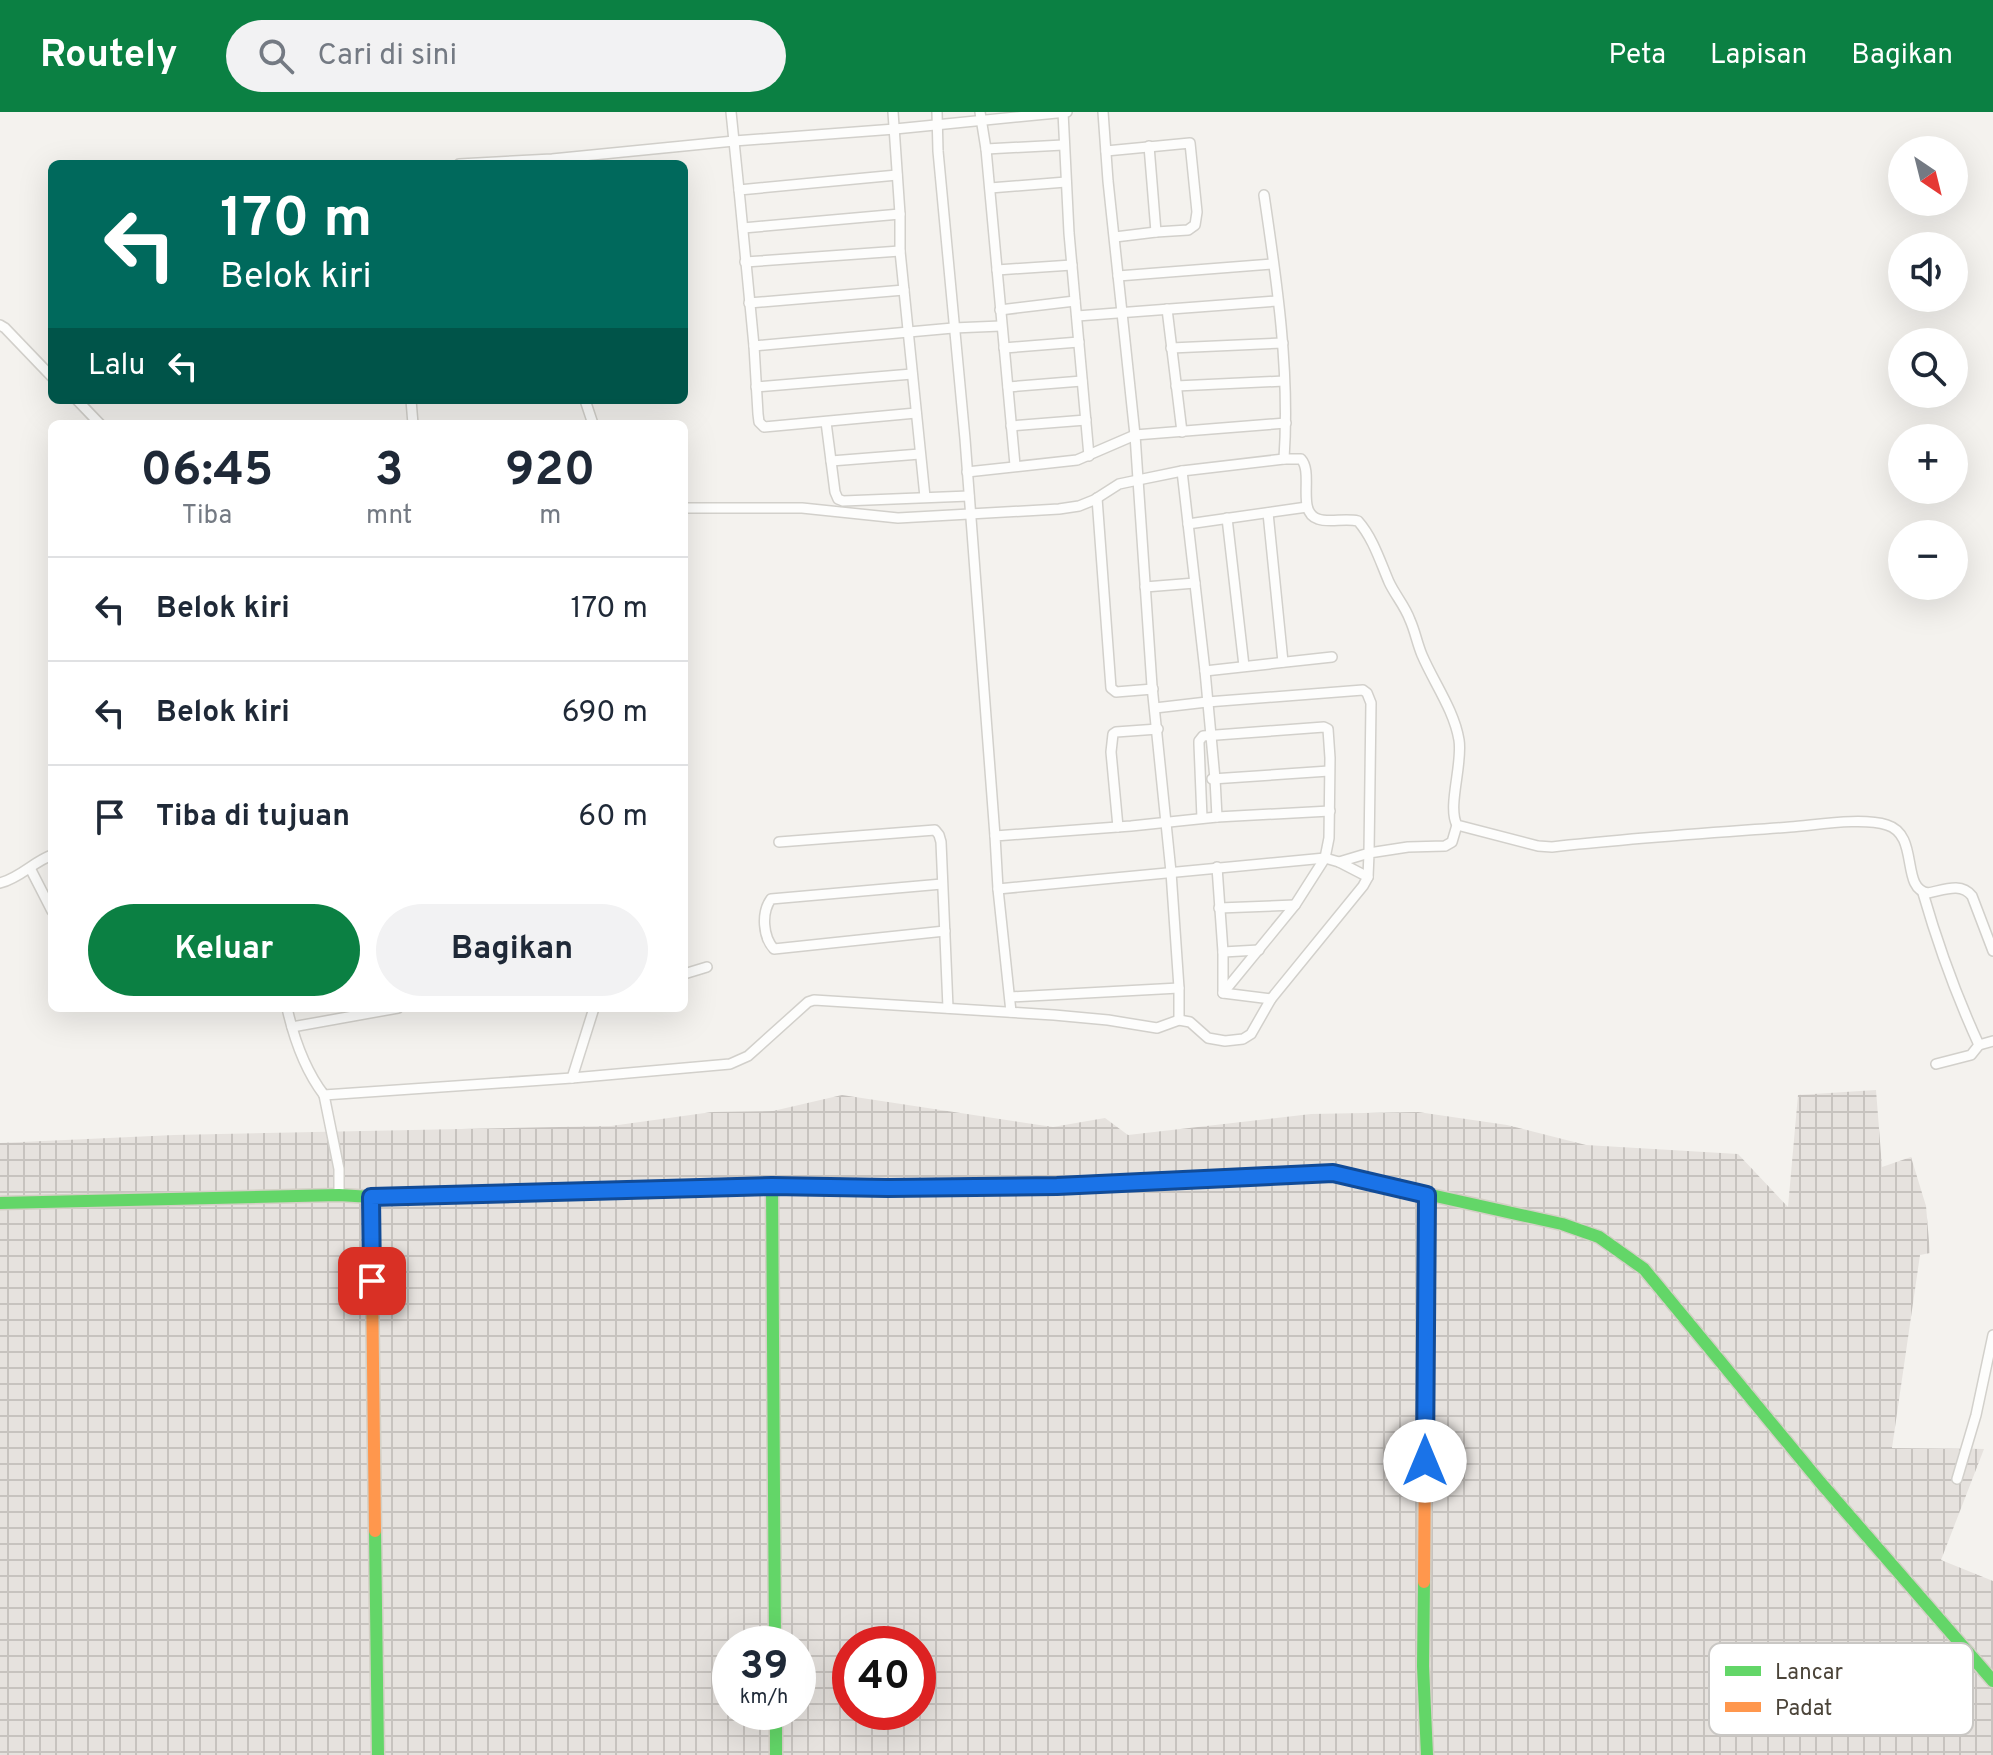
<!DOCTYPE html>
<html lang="id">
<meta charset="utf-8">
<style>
body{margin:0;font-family:Overpass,sans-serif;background:#f2f2f3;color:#1f2937;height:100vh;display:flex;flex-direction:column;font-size:30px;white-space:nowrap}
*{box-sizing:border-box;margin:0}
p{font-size:26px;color:#747a83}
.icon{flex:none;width:44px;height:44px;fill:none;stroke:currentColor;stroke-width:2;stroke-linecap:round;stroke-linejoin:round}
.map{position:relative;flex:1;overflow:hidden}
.details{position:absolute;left:48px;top:308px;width:640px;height:592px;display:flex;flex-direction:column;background:#fff;border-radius:12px;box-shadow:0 8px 32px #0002}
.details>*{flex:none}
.hud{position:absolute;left:48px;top:48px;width:640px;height:244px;border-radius:12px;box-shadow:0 8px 32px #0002;background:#00695c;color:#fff;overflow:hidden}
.needle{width:52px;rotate:145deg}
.buttons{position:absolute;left:1888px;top:24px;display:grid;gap:16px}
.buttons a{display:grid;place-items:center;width:80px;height:80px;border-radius:50%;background:#fff;box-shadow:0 8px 32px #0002;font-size:40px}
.speed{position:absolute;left:712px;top:1514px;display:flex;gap:16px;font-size:40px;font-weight:700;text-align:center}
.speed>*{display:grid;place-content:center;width:104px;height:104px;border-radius:50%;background:#fff;box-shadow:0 8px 32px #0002;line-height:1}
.speed small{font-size:20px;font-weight:400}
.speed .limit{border:12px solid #d22;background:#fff;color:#111}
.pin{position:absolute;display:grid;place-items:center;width:68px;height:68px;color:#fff;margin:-34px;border-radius:16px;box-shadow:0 4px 12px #0006}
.me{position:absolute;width:88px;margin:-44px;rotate:0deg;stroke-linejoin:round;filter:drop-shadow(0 0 6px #0008)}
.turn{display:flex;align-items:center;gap:28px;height:168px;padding:0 40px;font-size:36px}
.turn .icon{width:104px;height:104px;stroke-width:2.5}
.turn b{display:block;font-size:56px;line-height:68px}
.then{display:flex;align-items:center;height:76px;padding:0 40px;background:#0003;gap:16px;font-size:30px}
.eta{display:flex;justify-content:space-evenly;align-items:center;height:136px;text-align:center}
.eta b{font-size:48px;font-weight:700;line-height:56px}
.cta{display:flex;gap:16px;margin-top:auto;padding:16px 40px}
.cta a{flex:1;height:92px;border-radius:48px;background:#0b8043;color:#fff;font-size:32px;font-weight:700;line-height:92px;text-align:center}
.cta a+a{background:#f2f2f3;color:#1f2937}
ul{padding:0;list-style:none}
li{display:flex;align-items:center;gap:24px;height:104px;padding:0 40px;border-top:2px solid #e0e1e3}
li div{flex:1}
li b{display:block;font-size:30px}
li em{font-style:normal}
header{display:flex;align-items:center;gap:48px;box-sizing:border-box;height:112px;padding:0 40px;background:#0b8043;color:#fff}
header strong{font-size:38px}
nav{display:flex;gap:44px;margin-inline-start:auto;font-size:28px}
.search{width:560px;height:72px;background:#f2f2f3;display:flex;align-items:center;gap:20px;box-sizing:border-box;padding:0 28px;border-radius:44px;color:#747a83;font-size:30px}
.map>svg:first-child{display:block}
</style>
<header>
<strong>Routely</strong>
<div class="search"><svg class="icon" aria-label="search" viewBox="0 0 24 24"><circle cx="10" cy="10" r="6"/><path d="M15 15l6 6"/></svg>Cari di sini</div>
<nav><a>Peta</a><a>Lapisan</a><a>Bagikan</a></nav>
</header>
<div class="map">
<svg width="1993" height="1643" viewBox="0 0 1993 1643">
<defs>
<pattern id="industrial-grid" width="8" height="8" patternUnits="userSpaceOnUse" patternTransform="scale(2)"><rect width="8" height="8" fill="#e6e2de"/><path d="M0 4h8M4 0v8" fill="none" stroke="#c7c3bf"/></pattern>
</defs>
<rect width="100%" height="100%" fill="#f4f2ee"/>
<path fill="url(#industrial-grid)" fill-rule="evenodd" d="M1876,978L1882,1055L1911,1045L1926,1094L1930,1141L1920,1143L1892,1336L1984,1337L1941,1448L1993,1469V1643H0V1031L174,1023L611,1014L712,1000L773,999L842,983L1053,1015L1105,1006L1128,1023L1311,1002L1418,1000L1507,1013L1586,1033L1738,1042L1788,1095L1798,983ZM730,1532H798V1600H730ZM850,1532H918V1600H850Z"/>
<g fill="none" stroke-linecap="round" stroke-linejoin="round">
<g stroke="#d2d0cb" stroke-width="12">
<g id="street">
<polyline points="731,0 739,78"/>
<polyline points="893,0 900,102 900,139 925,385"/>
<polyline points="937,0 938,39 965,327 995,724"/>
<polyline points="980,0 986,37 1015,353"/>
<polyline points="1063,0 1069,121 1089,344"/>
<polyline points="1103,0 1108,69 1135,323 1152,574 1171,760 1179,876 1179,908"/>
<polyline points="1149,34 1156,120"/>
<polyline points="986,37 1063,33"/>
<polyline points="1106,39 1190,31 1197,100 1195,113 1188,118 1156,120 1115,125"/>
<polyline points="459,52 552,47 734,29 895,17 1067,0"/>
<polyline points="897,63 739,78 740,88 754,234 758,302 759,310 764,315 916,301"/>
<polyline points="990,76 1066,70"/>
<path d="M1264,83C1277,170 1290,259 1284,347"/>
<polyline points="743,116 900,102"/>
<polyline points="745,150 900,139"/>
<polyline points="997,158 1072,153"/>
<polyline points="1118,164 1273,152"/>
<polyline points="749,191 904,178"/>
<polyline points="1167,197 1182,320"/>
<polyline points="1000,198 1075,189"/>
<polyline points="1077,204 1277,189"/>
<polyline points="0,213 5,216 52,265"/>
<polyline points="754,234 953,216 1001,214"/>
<polyline points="1004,236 1079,230"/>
<polyline points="1171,236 1283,231"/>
<polyline points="1176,274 1284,269"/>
<polyline points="756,275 912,262"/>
<polyline points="1008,275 1082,269"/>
<polyline points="77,288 100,312"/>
<polyline points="411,288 413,312"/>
<polyline points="585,288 593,312"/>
<polyline points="826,310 835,380 838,387 843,389 969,384"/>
<polyline points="1011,314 1086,308"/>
<polyline points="831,349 920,342"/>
<polyline points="1182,359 1205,559 1215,667 1217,705"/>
<polyline points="967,360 1077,348 1135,323 1286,311"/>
<polyline points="1097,386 1111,576 1116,580 1153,577"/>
<path d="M684,396H802L898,406L1059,397L1079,394L1094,388L1119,372L1138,368L1182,359L1284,347H1301C1314,361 1296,400 1318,407C1328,411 1345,406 1358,409C1373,426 1380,449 1389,470C1395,483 1405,494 1410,508C1415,519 1417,531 1422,543C1434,571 1454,598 1459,628C1463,652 1447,695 1457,713L1538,734L1552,735C1631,726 1710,721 1790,715C1817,713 1862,705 1887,713C1920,723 1900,777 1928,781C1944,778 1961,770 1972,784L1993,839"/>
<polyline points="1268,401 1283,550"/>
<polyline points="1227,406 1244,554"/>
<polyline points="1188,412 1307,395"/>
<polyline points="1145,475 1195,471"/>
<polyline points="1205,559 1332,545"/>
<polyline points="1155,596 1207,590 1363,578 1367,581 1371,591 1369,741 1339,750"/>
<polyline points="1212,667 1329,659"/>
<polyline points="1202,706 1199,632 1199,629 1203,624 1324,615 1328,617 1330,646 1329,726 1325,746 1295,793 1223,881"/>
<polyline points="1118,715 1111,640 1113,622 1116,620 1158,617"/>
<polyline points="779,730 935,718 939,723 941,730 948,896"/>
<polyline points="1217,755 1223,840 1223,881 1271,887"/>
<polyline points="30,756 52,799"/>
<path d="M0,771C20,766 33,750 52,743"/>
<path d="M942,772L771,787C761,801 763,825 774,837L945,819"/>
<polyline points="998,777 1325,746 1339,750 1368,765"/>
<path d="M1923,781C1938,833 1956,883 1979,933"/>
<polyline points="1219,796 1295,793"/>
<polyline points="1223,840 1259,838"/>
<polyline points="684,862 707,855"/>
<polyline points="1010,885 1179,876"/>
<path d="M287,896C294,927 305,958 324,983L572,966L730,952L748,944L808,890L814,888L1054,903L1108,908L1157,916L1179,908L1190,910L1208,926L1225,929L1243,927L1251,922L1271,887L1363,774L1368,765L1369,741L1408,735L1445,734L1452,730L1457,713"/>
<polyline points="1011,900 998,777 995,724 1131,714 1217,705 1330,699"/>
<polyline points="292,915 398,896"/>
<polyline points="1936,952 1971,943 1979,933 1993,929"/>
<polyline points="572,966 594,896"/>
<polyline points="324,983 339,1057 339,1083"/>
<polyline points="1957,1367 1976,1303 1993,1223"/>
</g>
</g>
<g stroke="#d3cfc5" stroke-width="15">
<g id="fast">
<polyline points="1404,1077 1562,1112 1599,1125 1644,1157 1820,1370 1993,1569"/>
<polyline points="0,1091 339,1083 371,1085 772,1074"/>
<polyline points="375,1419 378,1643"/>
<polyline points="1424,1470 1423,1554 1427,1643"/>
<path d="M775,1532L772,1074C897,1076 1021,1076 1145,1070"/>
<polyline points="776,1600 776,1643"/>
</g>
</g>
<g stroke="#d3cfc5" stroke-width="15">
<g id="slow">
<polyline points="1145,1070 1333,1061 1404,1077"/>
<polyline points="371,1085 375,1419"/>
<polyline points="1424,1470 1427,1083"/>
</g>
</g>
<use href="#street" stroke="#fdfdfc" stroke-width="9"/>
<use href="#fast" stroke="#63d668" stroke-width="12"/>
<use href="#slow" stroke="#ff974d" stroke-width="12"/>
</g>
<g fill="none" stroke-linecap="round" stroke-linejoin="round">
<g stroke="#114b97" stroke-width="20">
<polyline id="route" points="372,1169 371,1085 772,1074 888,1076 1057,1074 1333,1061 1427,1083 1425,1349"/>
</g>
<use href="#route" stroke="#1a73e8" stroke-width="14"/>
</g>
<rect x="1709" y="1531" width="264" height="92" rx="12" fill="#fff" stroke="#c9c7c4" stroke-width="2"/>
<rect x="1725" y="1554" width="36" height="10" fill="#63d668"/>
<rect x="1725" y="1590" width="36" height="10" fill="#ff974d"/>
<g font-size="22" fill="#4b4439">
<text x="1775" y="1567">Lancar</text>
<text x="1775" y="1603">Padat</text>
</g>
</svg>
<div class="buttons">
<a><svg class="needle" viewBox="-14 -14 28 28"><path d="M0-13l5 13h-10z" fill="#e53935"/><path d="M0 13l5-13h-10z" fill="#747a83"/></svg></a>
<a><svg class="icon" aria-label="sound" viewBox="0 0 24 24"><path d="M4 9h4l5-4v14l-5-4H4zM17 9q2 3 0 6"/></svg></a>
<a><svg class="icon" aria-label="search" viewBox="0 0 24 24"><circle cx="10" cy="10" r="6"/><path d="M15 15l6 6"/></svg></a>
<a>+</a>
<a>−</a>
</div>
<div class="speed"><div>39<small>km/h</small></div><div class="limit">40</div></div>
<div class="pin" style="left:372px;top:1169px;background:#d93025"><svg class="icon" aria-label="arrive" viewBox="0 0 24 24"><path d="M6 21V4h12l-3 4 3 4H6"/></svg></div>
<svg class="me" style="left:1425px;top:1349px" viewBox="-20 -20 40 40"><circle r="19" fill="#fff"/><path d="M0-13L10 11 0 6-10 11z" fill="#1a73e8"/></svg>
<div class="hud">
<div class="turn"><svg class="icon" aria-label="left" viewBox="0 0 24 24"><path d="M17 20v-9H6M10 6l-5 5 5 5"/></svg><div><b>170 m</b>Belok kiri</div></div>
<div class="then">Lalu<svg class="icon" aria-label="left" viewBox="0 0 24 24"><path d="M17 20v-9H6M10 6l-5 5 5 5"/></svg></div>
</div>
<section class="details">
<div class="eta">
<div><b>06:45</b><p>Tiba</p></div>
<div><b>3</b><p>mnt</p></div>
<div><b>920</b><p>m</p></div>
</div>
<ul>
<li><svg class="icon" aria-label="left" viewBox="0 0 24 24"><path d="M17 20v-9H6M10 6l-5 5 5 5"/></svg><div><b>Belok kiri</b></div><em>170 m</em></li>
<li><svg class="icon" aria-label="left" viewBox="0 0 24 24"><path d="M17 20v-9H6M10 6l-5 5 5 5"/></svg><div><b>Belok kiri</b></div><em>690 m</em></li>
<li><svg class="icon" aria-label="arrive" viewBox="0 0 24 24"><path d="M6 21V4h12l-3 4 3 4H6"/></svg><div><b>Tiba di tujuan</b></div><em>60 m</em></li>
</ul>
<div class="cta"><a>Keluar</a><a>Bagikan</a></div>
</section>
</div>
